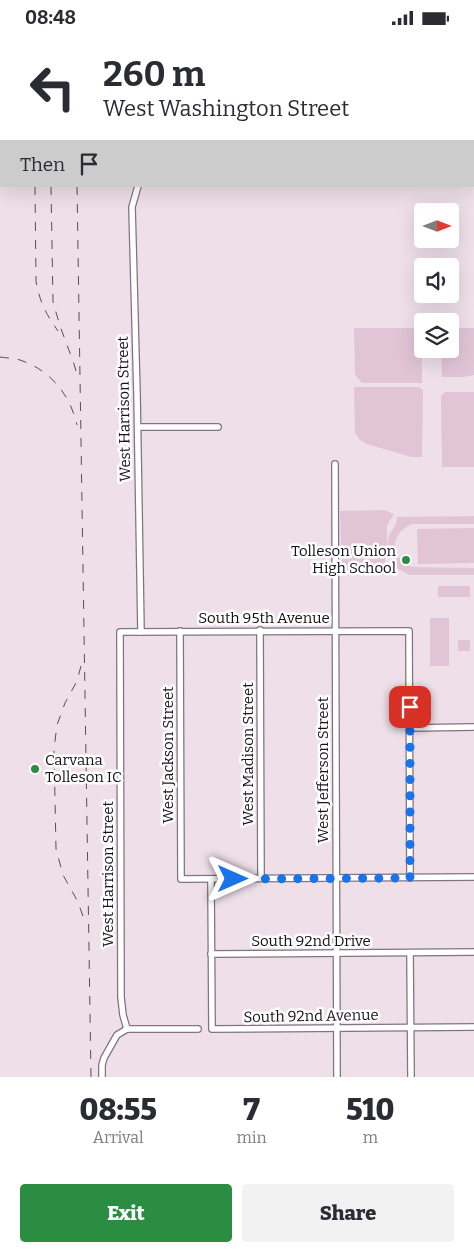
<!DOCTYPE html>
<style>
body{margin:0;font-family:Bitter,serif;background:#f2f2f3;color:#2b2b33;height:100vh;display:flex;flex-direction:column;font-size:19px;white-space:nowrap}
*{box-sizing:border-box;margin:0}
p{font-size:16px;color:#7c7c81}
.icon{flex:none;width:28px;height:28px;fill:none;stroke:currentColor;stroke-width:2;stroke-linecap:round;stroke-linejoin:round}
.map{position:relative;height:1042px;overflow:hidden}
.sheet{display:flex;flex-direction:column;background:#fff;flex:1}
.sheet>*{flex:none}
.guide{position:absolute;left:0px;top:0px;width:475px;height:152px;box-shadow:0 5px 20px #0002;background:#fff;color:#2b2b33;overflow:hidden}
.needle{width:32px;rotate:90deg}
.fabs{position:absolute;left:414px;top:168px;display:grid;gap:10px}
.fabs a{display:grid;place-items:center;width:45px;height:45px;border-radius:5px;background:#fff;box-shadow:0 5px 20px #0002;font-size:25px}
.pin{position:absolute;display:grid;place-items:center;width:42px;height:42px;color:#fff;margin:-21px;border-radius:10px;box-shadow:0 2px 8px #0006}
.me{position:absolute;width:55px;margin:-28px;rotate:90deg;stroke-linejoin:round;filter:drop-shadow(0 0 4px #0008)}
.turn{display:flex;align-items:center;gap:18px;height:105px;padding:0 20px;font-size:22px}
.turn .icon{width:65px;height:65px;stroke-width:2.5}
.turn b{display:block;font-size:35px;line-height:42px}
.then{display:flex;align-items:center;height:48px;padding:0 20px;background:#0003;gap:10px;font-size:19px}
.eta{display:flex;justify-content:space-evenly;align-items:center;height:85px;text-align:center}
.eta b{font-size:30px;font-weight:800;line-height:35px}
.action{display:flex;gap:10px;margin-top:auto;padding:10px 20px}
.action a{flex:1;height:58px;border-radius:5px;background:#2b8d42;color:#fff;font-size:20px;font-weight:800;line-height:58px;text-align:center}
.action a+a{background:#f2f2f3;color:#2b2b33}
.status{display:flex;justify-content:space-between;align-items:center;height:35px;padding:0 25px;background:#fff;direction:ltr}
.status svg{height:14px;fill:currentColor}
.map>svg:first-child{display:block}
</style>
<div class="status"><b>08:48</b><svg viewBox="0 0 49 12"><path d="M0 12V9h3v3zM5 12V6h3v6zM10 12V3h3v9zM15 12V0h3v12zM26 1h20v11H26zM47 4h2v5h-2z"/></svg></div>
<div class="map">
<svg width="474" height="1042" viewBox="0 0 474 1042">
<rect width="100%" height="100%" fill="#eedfe9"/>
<g fill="#e1c5d7">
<polygon points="354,293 419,293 422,298 422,348 362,348 355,340"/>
<polygon points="450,293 474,293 474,340 464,342 442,342 441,314 450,314"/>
<polygon points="354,352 419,352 423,355 422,422 411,422 367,409 360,405 355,398"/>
<polygon points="445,357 474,357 474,432 442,432 441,361"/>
<path d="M384,475L394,479L387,490V512L389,500L396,489L397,482L474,481V489H412C389,499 390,522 412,532L474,533V540H409L396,533L388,522L386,513L384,540H342L340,476Z"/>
<polygon points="474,493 474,528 418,529 417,494"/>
<rect x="438" y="551" width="32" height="11"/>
<rect x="430" y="583" width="19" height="48"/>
<rect x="458" y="605" width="12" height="11"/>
</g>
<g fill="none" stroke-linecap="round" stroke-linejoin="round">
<g stroke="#81747d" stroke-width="8">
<g id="minor">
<polyline points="138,151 132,172 137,359 141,597"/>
<polyline points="138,392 218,392"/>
<polyline points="335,429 337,1042"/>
<polyline points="260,595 261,843"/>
<polyline points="180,596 181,844 474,842"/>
<polyline points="410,693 474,692"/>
<polyline points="211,844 212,994 474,992"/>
<polyline points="410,918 411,1042"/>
<polyline points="211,919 474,917"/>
<polyline points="127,994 123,980 121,962 120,597 409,596 410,843"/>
<polyline points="102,1042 102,1030 104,1023 117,1000 127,994 198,994"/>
</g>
</g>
<g stroke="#fff" stroke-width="9">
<polyline id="major" points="0,45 1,45"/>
</g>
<use href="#minor" stroke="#fff" stroke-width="5.5"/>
<use href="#major" stroke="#b3f1bd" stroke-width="8"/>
<g stroke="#574f55" stroke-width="1" stroke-dasharray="9 9" stroke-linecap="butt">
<polyline points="75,0 75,1"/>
<path d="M35,151L36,246C40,268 46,279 58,296"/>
<polyline points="51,151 53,267 60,291 74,329 76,336"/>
<polyline points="77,151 91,1042"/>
<path d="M0,322C6,323 13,323 20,325C50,335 70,359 77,390"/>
<polyline points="81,631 77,646 65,668 57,690 54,714 56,814 63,840 78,867 85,887"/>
</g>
</g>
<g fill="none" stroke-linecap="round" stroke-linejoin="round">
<polyline stroke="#1a73e8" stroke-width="9" stroke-dasharray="0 16.2" points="233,844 410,843 410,672"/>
</g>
<g fill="#2b8d42" stroke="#fff" stroke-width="2">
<circle cx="406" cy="525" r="5"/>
<circle cx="35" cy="734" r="5"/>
</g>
<g text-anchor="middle" stroke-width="5" stroke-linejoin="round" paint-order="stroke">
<g font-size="15" fill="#161115" stroke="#fff">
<text transform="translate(124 374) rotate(-91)" y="5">West Harrison Street</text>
<text x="264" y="588">South 95th Avenue</text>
<text transform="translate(248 719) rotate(-90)" y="5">West Madison Street</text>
<text transform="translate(168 720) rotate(-90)" y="5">West Jackson Street</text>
<text transform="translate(323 735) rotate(-90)" y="5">West Jefferson Street</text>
<text transform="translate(108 839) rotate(-90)" y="5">West Harrison Street</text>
<text x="311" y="911">South 92nd Drive</text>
<text transform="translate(311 981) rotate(-1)" y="5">South 92nd Avenue</text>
</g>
<g font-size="15" fill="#161115" stroke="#fff" text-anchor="end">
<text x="396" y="521">Tolleson Union<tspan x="396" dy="17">High School</tspan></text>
<text x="45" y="730" text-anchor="start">Carvana<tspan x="45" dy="17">Tolleson IC</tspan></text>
</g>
</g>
</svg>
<div class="fabs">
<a><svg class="needle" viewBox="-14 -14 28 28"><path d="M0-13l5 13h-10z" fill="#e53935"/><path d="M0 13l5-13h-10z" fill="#7c7c81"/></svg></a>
<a><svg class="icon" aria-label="sound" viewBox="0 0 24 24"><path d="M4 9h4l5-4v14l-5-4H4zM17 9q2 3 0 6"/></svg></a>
<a><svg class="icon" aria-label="layers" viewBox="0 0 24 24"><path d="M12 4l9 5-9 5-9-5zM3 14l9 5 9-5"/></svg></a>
</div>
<div class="pin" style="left:410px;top:672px;background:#d93025"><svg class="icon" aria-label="arrive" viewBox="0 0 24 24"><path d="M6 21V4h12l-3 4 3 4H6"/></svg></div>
<svg class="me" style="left:233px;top:844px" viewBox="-20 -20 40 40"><path d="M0-17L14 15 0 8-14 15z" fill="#1a73e8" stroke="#fff" stroke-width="4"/></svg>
<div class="guide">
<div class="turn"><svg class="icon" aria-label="left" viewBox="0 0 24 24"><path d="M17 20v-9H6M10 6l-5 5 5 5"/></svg><div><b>260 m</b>West Washington Street</div></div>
<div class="then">Then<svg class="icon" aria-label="arrive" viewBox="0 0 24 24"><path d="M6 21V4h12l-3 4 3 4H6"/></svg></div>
</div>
</div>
<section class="sheet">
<div class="eta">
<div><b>08:55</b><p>Arrival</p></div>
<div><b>7</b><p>min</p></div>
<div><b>510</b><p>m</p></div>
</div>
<div class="action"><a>Exit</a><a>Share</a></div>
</section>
